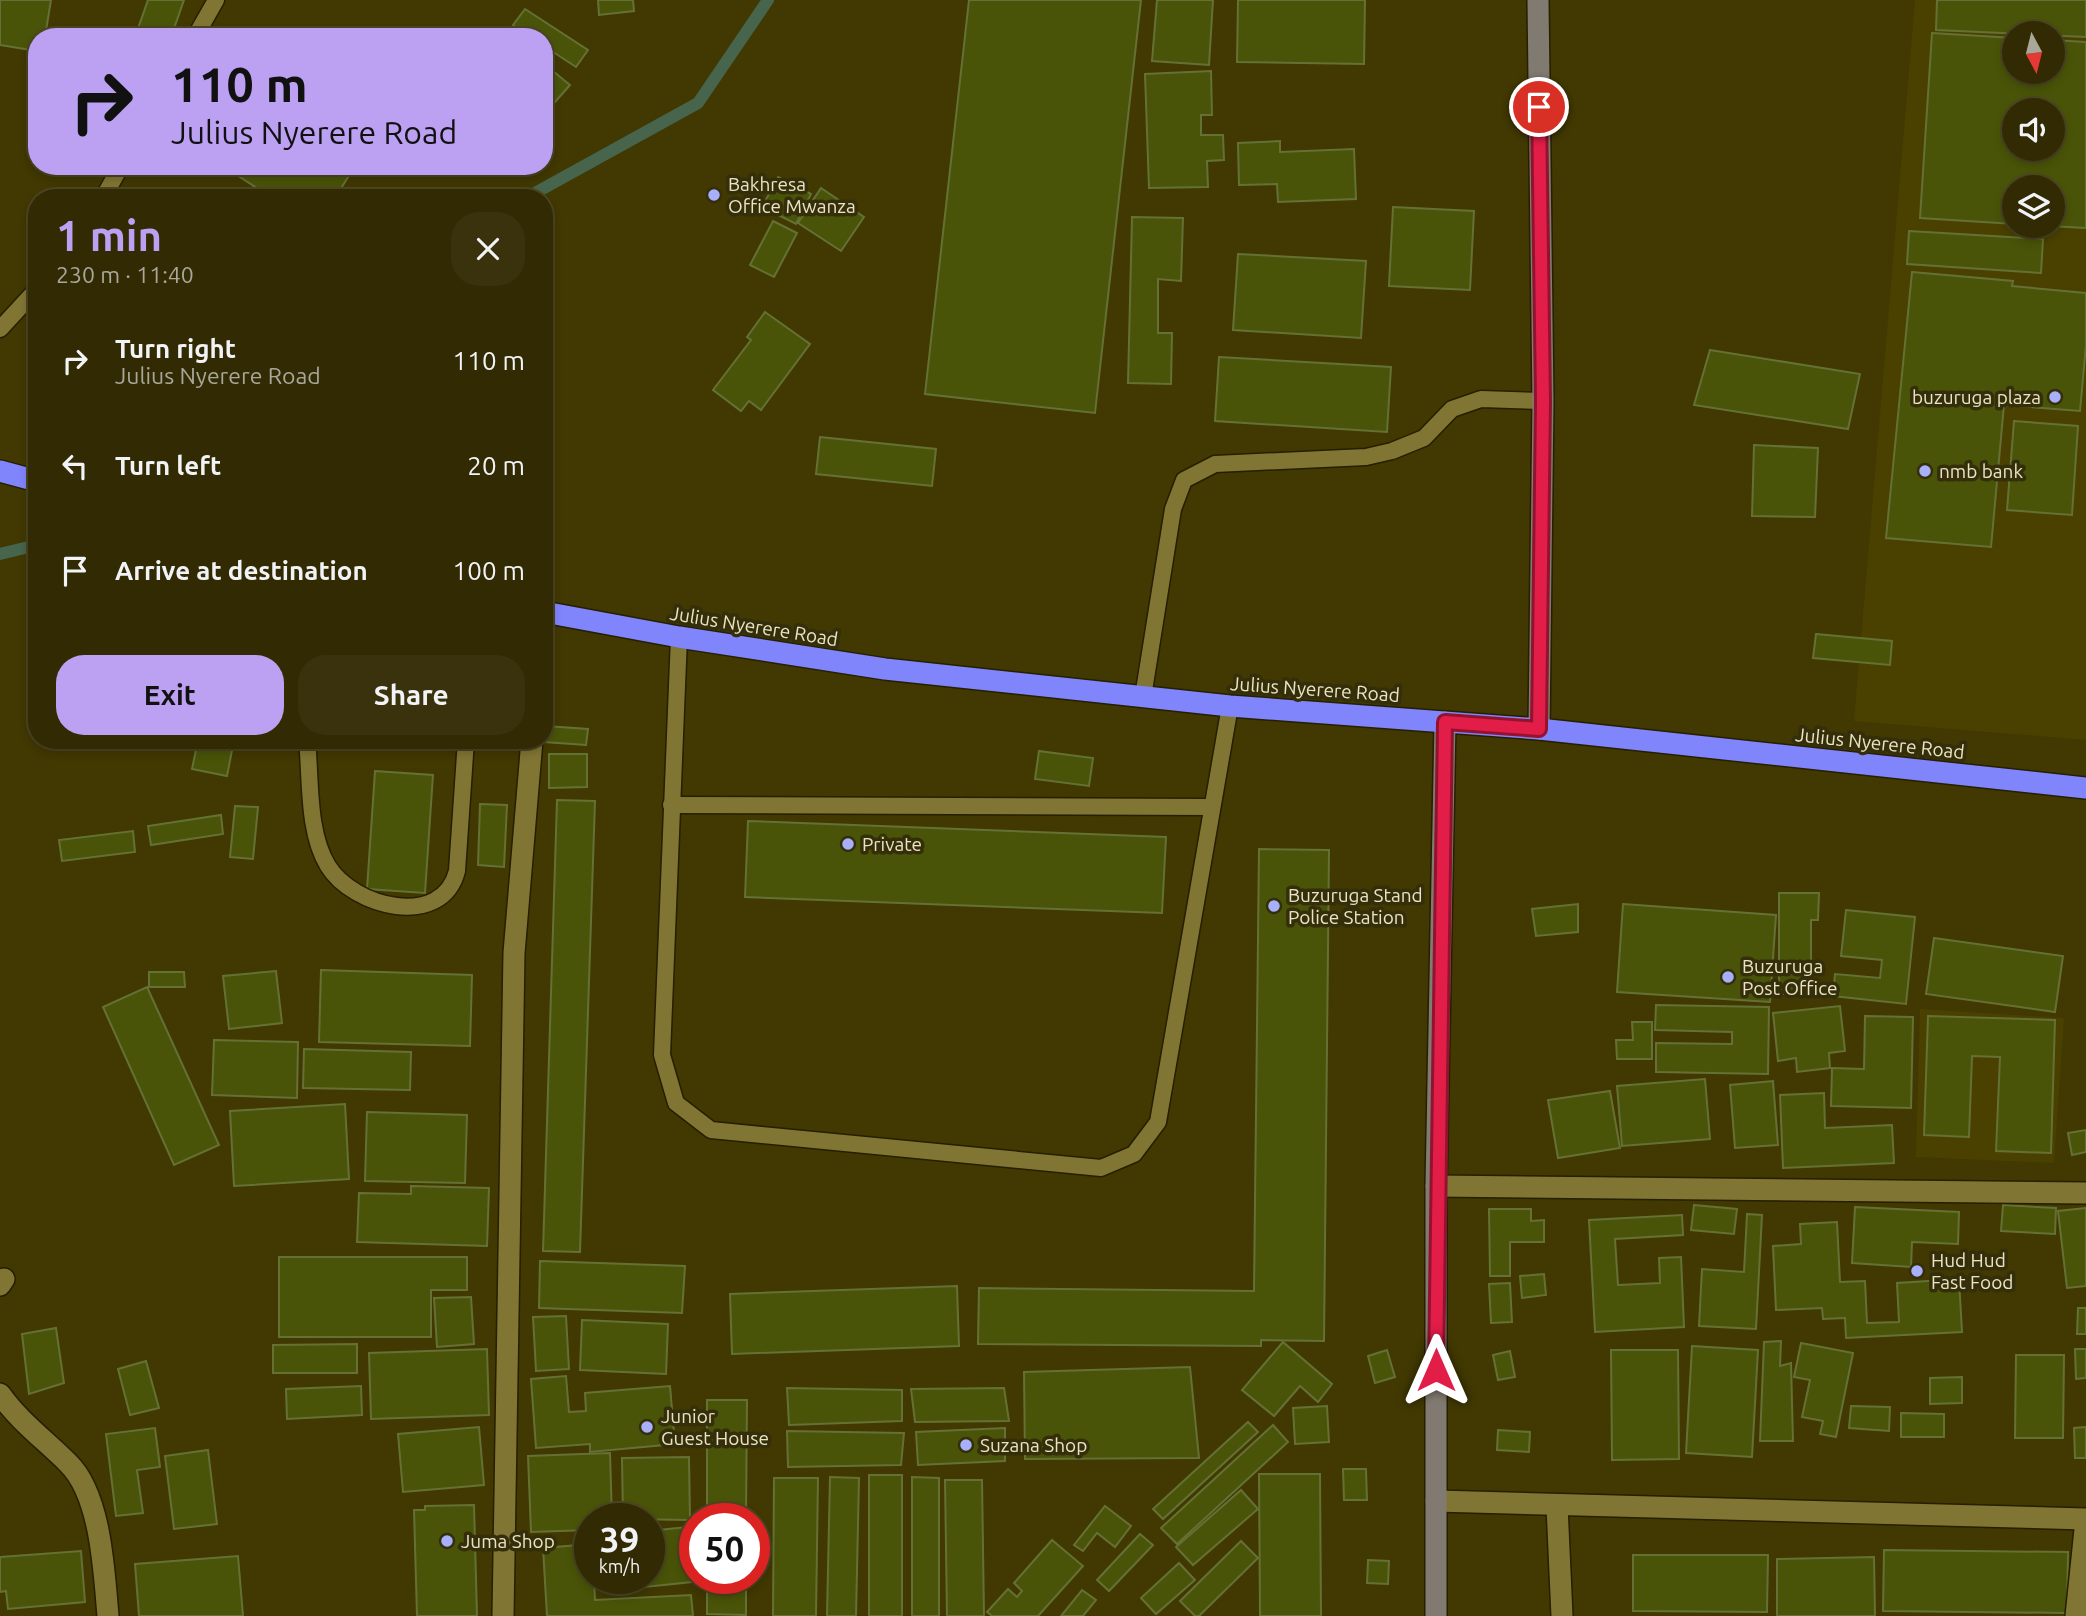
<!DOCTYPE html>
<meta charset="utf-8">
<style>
body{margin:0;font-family:Ubuntu,sans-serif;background:#39320c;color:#f1f3f6;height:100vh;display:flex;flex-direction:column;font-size:26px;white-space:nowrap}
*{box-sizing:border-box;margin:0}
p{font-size:23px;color:#a8a799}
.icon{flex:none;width:38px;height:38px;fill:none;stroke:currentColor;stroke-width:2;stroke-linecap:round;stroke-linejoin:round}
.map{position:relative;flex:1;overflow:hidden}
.panel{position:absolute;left:28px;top:189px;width:525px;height:560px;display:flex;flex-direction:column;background:#312a02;border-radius:28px;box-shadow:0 4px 10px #0003,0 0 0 2px #4c4624}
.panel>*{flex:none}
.banner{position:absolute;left:28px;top:28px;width:525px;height:147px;border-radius:28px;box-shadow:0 4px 10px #0003,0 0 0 2px #4c4624;background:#bca0f2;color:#111;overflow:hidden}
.needle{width:46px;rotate:173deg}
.buttons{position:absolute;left:2002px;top:21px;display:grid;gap:14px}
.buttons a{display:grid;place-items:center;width:63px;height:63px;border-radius:50%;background:#312a02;box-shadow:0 4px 10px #0003,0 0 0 2px #4c4624;font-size:35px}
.speed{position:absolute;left:574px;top:1503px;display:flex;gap:14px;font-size:35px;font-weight:700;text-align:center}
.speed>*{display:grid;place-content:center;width:91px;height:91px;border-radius:50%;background:#312a02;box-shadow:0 4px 10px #0003,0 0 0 2px #4c4624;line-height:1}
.speed small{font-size:18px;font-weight:400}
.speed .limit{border:10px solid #d22;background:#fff;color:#111}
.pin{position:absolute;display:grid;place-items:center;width:60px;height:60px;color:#fff;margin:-30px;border:4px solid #fff;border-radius:50%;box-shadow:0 2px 7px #0007}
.me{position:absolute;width:77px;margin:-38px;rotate:0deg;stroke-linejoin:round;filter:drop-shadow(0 0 5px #0008)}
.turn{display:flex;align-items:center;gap:24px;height:147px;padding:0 28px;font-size:32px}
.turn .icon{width:91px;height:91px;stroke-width:2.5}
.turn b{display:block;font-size:49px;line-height:60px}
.round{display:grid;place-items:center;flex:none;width:74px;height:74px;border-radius:28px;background:#39320c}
.head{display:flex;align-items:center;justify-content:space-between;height:119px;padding:0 28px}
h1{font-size:42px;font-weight:700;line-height:52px;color:#bca0f2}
.primary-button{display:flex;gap:14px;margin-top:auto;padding:14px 28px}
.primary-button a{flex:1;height:80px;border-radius:28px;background:#bca0f2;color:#111;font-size:28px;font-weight:700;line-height:80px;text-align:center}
.primary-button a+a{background:#39320c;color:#f1f3f6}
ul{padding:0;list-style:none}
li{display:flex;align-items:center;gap:21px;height:105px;padding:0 28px}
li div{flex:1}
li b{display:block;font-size:26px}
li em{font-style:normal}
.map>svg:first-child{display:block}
</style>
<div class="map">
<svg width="2086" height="1616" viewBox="0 0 2086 1616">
<rect width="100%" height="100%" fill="#413802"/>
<g fill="#4a4000" fill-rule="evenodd">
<path d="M1915,0H2086V740L1854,721ZM2014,33H2053V72H2014ZM2014,110H2053V149H2014ZM2014,187H2053V226H2014Z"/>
<polygon points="1920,1009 2064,1018 2054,1163 1916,1157"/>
</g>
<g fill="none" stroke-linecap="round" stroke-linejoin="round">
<g stroke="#46654c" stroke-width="12">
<polyline points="526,198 698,103 768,0"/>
<polyline points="0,554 37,545"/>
</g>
</g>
<g fill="#495408" stroke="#657134" stroke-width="2" fill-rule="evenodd">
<polygon points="0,0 51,0 45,37 37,37 37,51 0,45"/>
<polygon points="148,0 184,0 171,37 135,37"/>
<polygon points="598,0 633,0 634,11 599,15"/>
<polygon points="969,0 1141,0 1095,413 925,394"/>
<polygon points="1157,0 1213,0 1209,65 1152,61"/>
<polygon points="1238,0 1365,0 1364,64 1237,62"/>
<polygon points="1937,0 2086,0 2086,37 1936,30"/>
<polygon points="525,9 588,50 576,67 544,46 544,37 530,37 513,25"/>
<path d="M1932,33L2014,38V72H2053V40L2086,42V228L2048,226H2053V187H2014V224L1920,218ZM2014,110H2053V149H2014Z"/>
<polygon points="553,71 570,85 555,102 544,92 544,80"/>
<polygon points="1211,71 1212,115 1201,115 1201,135 1223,135 1224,160 1207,161 1208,187 1149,188 1145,74"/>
<polygon points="1280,141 1280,152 1354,149 1356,199 1278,202 1277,184 1239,185 1238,143"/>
<polygon points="223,166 355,166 335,198 312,198 301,191 297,198 272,198"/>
<polygon points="778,177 811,194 796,224 762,207"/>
<polygon points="821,188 864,217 841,251 798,223"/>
<polygon points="1393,207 1474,211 1470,290 1389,286"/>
<polygon points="1132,217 1183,218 1181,281 1158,279 1158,333 1172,333 1171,384 1128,383"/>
<polygon points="773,221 797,233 774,277 750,265"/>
<polygon points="1909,231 2043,239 2041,273 1907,264"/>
<polygon points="1238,254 1366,261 1361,338 1233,330"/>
<polygon points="1912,272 2013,281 2012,286 2086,293 2086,345 2080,411 2004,405 1991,547 1886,538"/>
<polygon points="765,312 810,344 761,410 749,401 741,411 713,390 751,340 747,337"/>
<polygon points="1710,350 1860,374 1848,429 1694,405"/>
<polygon points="1219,357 1391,367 1387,432 1215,421"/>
<polygon points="2014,421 2078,426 2072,515 2007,510"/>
<polygon points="820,437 936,449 932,486 816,474"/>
<polygon points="1754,445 1818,448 1815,517 1752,516"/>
<polygon points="1816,634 1892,641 1890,665 1813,658"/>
<polygon points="546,726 588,729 586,745 544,742"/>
<polygon points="198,740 234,740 227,776 192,769"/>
<polygon points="1039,751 1093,758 1089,786 1035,779"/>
<polygon points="549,754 587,754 587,787 549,788"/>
<polygon points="375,771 433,775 425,893 367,889"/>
<polygon points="557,800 595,801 580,1252 543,1251"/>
<polygon points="480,804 507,805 504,867 478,865"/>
<polygon points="235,806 258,807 253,859 230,857"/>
<polygon points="221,815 223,834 151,845 148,826"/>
<polygon points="748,821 1166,837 1162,913 745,897"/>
<polygon points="133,831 135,852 62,861 59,840"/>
<polygon points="1259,849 1329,850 1324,1341 1261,1340 1261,1346 978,1344 979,1288 1254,1291"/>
<polygon points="1779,893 1819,893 1818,920 1811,920 1811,994 1779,994"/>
<polygon points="1578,904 1578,932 1536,936 1532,909"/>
<polygon points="1623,904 1776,915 1770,1002 1617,992"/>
<polygon points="1846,910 1915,917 1906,1004 1833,996 1835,974 1880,978 1882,960 1841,956"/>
<polygon points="1934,938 2063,956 2055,1012 1926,994"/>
<polygon points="321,970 472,975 470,1046 319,1042"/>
<polygon points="276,971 282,1023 229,1029 223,976"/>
<polygon points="149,972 184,972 185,987 149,987"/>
<polygon points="147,987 219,1145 174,1165 103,1007"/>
<polygon points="1656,1005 1769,1007 1768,1074 1656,1072 1656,1043 1732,1044 1732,1032 1655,1030"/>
<polygon points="1840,1006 1845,1051 1829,1053 1830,1068 1797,1072 1796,1058 1778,1061 1773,1013"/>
<polygon points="1865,1016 1913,1017 1911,1108 1831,1106 1832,1068 1864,1069"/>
<polygon points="1928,1016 2055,1020 2051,1153 1996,1151 2000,1057 1972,1056 1969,1137 1924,1135"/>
<polygon points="1632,1022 1652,1022 1652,1059 1617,1059 1616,1040 1633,1040"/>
<polygon points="214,1040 298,1042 297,1098 212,1095"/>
<polygon points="304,1049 411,1052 410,1090 303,1088"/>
<polygon points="1705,1079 1710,1139 1622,1146 1617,1086"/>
<polygon points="1773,1081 1778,1145 1735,1148 1730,1085"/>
<polygon points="1610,1091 1620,1148 1558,1158 1548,1100"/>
<polygon points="1824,1093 1825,1128 1892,1125 1894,1163 1783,1168 1780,1095"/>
<polygon points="345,1104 349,1179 234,1186 230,1111"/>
<polygon points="367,1112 467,1115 465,1183 365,1181"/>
<polygon points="2086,1130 2086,1152 2072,1155 2068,1133"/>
<polygon points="411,1186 489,1188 487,1246 357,1242 359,1193 411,1194"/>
<polygon points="1694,1205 1737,1209 1734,1234 1691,1230"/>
<polygon points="2003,1205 2056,1208 2055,1234 2001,1231"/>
<polygon points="1855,1207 1959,1212 1958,1244 1912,1242 1911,1267 1852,1263"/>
<polygon points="2086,1208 2086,1286 2067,1288 2058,1211"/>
<polygon points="1489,1209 1531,1209 1531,1221 1544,1220 1544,1242 1510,1242 1510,1276 1490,1276"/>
<polygon points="1747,1214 1762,1215 1756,1329 1699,1326 1702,1269 1744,1272"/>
<polygon points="1682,1215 1683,1235 1615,1239 1618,1285 1660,1283 1659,1258 1681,1257 1684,1327 1595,1332 1589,1220"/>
<polygon points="1837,1222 1840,1282 1865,1281 1867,1323 1899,1322 1897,1283 1959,1279 1962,1332 1846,1338 1845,1318 1823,1319 1822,1308 1776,1310 1773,1246 1801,1244 1800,1224"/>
<polygon points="279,1257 467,1257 467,1290 431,1290 431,1337 279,1337"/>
<polygon points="540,1261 685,1266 682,1313 539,1308"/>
<polygon points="1544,1274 1546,1295 1522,1298 1520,1276"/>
<polygon points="1510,1283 1512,1322 1491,1323 1489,1284"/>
<polygon points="957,1286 959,1346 732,1354 730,1294"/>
<polygon points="471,1297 474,1344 437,1347 434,1298"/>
<polygon points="2078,1308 2086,1308 2086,1334 2077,1334"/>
<polygon points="566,1316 569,1369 536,1371 533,1317"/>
<polygon points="582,1320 668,1324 666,1374 580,1370"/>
<polygon points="56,1328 64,1383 29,1394 22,1334"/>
<polygon points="1781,1341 1780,1366 1791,1363 1793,1441 1760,1441 1764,1342"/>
<polygon points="1283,1342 1332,1384 1318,1402 1300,1386 1274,1416 1242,1390"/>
<polygon points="1801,1343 1853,1353 1836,1437 1820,1434 1823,1421 1802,1417 1810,1380 1794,1377"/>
<polygon points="357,1344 357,1373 273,1373 273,1345"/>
<polygon points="1692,1346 1758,1350 1752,1457 1686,1453"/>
<polygon points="487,1349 489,1415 371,1419 369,1353"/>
<polygon points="2075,1349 2086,1349 2086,1378 2076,1379"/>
<polygon points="1387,1350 1395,1377 1375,1383 1368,1356"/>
<polygon points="1611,1350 1678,1350 1679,1459 1612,1460"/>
<polygon points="1510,1351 1515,1377 1498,1380 1493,1355"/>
<polygon points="2016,1355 2064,1355 2063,1438 2015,1438"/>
<polygon points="146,1361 159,1408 130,1415 118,1369"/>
<polygon points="1190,1367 1199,1458 1025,1459 1024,1372"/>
<polygon points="566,1376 569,1412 586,1411 585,1393 670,1386 675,1444 590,1452 590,1444 536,1448 531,1379"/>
<polygon points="1962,1377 1962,1403 1930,1404 1930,1378"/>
<polygon points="361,1386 362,1415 287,1419 286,1389"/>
<polygon points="787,1388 902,1390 902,1421 789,1425"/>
<polygon points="1004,1388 1009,1421 915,1422 911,1389"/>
<polygon points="707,1400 747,1400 746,1519 707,1519"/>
<polygon points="1327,1406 1329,1442 1295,1444 1293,1408"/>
<polygon points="1851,1406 1890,1407 1889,1431 1849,1428"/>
<polygon points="1901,1413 1944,1414 1944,1437 1901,1437"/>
<polygon points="1248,1422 1258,1432 1163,1519 1153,1509"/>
<polygon points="1273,1425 1288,1442 1177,1544 1161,1528"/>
<polygon points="479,1427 484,1485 403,1492 398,1434"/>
<polygon points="2086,1427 2086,1458 2075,1458 2074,1428"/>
<polygon points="155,1428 160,1467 137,1470 143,1513 116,1516 106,1434"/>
<polygon points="1005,1428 1005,1461 918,1465 916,1432"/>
<polygon points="1498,1430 1530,1432 1529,1452 1497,1450"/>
<polygon points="787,1431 904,1433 901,1465 788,1467"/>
<polygon points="208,1450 217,1524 174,1529 165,1456"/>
<polygon points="610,1453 612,1519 590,1519 590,1530 531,1532 528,1456"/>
<polygon points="689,1457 690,1520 623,1519 622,1458"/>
<polygon points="1343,1469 1366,1469 1367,1500 1344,1500"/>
<polygon points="1259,1474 1320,1474 1321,1616 1260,1616"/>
<rect x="869" y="1475" width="33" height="141"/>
<polygon points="830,1477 859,1478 856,1616 827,1616"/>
<polygon points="912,1477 939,1478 939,1616 912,1616"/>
<polygon points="774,1478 818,1478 816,1616 773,1616"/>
<polygon points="945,1480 982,1480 984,1616 947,1616"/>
<polygon points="1241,1490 1258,1509 1193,1565 1176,1547"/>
<polygon points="474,1505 477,1616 417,1616 414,1510 425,1510 425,1506"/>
<polygon points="1105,1506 1131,1526 1115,1547 1097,1533 1083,1551 1074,1545"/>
<polygon points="687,1527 692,1582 606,1591 605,1578 649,1578 649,1531"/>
<polygon points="1140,1534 1153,1545 1109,1591 1097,1580"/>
<polygon points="1052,1540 1083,1566 1038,1616 992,1616 987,1612 1008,1589 1017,1597 1022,1591 1014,1583"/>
<polygon points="1241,1541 1258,1558 1199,1616 1195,1616 1180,1601"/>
<polygon points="590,1544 590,1578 594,1578 595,1600 691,1595 693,1616 547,1616 543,1548"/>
<polygon points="1884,1550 2068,1552 2067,1613 1883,1611"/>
<polygon points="81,1551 85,1602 8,1609 6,1591 0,1592 0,1557"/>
<polygon points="1633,1555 1768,1555 1767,1612 1633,1611"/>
<polygon points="238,1556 243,1616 139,1616 135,1564"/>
<polygon points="1874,1557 1875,1616 1777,1616 1777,1559"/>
<polygon points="1368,1560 1389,1561 1388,1584 1367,1583"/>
<polygon points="1179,1563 1195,1580 1156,1614 1141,1598"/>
<polygon points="707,1578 746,1578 746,1615 707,1614"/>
<polygon points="1082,1590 1096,1600 1083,1616 1061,1616"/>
</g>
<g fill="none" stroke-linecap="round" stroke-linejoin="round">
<g stroke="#261f00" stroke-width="19">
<g id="lane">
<polyline points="195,37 216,0"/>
<polyline points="103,198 121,166"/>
<polyline points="0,329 37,289"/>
<polyline points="679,637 662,1055 676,1103 711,1130 1101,1168 1134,1154 1158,1122 1230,706"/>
<polyline points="1143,697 1173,509 1184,480 1215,464 1366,457 1392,451 1424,438 1452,409 1481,399 1543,401"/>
<path d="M307,740C311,779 307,832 328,866C353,907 442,930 457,871L466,740"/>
<polyline points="671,805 1211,807"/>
</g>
</g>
<g stroke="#261f00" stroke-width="24">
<g id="street">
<polyline points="1436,1186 2086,1193"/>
<polyline points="0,1285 4,1279"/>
<path d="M0,1394C19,1421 45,1440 68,1463C101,1495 104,1571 108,1616"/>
<polyline points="1436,1501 2086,1519"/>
<polyline points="1557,1506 1562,1616"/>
<polyline points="503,1616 514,953 532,740"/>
<polyline points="2076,1616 2086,1520"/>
</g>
</g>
<g stroke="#261f00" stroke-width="24">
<g id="secondary">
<polyline points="1538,0 1543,401 1539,729"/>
<polyline points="1436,1616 1436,1186 1445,722"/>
</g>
</g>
<g stroke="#261f00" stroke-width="24">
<g id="highway">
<polyline points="0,471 37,481"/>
<polyline points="544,612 679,637 885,669 1230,706 1539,729 2086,788"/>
</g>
</g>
<use href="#lane" stroke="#817534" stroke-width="16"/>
<use href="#street" stroke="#817534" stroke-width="21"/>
<use href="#secondary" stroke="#817a70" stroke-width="21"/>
<use href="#highway" stroke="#8085fc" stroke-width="21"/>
</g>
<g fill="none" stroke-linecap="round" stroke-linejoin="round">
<g stroke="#92132f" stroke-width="18">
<polyline id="route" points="1436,1370 1445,722 1539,729 1543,401 1539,107"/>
</g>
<use href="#route" stroke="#e11d48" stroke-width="12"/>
</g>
<g fill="#a8b0fc" stroke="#342e0b" stroke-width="2.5">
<circle cx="714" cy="195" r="7"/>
<circle cx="2055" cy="397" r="7"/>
<circle cx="1925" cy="471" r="7"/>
<circle cx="848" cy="844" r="7"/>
<circle cx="1274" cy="906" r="7"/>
<circle cx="1728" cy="977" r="7"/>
<circle cx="1917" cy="1271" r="7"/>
<circle cx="647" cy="1427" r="7"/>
<circle cx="966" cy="1445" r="7"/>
<circle cx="447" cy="1541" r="7"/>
</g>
<g text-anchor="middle" stroke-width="7" stroke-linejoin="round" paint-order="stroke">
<g font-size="19" fill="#eae4c3" stroke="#342e0b" text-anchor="start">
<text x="728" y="191">Bakhresa<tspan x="728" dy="22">Office Mwanza</tspan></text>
<text x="2041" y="404" text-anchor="end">buzuruga plaza</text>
<text x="1939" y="478">nmb bank</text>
<text x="862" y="851">Private</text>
<text x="1288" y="902">Buzuruga Stand<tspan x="1288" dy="22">Police Station</tspan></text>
<text x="1742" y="973">Buzuruga<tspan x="1742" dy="22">Post Office</tspan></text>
<text x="1931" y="1267">Hud Hud<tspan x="1931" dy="22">Fast Food</tspan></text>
<text x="661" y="1423">Junior<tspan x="661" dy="22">Guest House</tspan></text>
<text x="980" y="1452">Suzana Shop</text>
<text x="461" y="1548">Juma Shop</text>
</g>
<g font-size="19" fill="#eae4c3" stroke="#342e0b">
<text transform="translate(754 626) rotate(9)" y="7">Julius Nyerere Road</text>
<text transform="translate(1315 689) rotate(4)" y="7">Julius Nyerere Road</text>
<text transform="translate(1880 743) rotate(6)" y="7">Julius Nyerere Road</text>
</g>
</g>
</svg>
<div class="buttons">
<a><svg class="needle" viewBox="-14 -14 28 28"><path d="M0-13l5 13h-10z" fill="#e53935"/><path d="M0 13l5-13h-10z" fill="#a8a799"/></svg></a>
<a><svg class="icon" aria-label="sound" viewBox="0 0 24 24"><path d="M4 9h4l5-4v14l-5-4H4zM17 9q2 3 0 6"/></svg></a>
<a><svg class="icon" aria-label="layers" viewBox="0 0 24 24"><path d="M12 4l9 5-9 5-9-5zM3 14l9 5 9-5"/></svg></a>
</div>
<div class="speed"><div>39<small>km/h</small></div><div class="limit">50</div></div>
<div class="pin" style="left:1539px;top:107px;background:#d93025"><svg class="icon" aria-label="arrive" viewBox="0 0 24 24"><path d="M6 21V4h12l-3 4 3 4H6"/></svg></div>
<svg class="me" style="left:1436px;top:1370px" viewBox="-20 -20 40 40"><path d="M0-17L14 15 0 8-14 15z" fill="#e11d48" stroke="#fff" stroke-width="4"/></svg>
<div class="banner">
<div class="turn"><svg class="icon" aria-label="right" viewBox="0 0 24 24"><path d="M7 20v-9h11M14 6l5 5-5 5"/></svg><div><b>110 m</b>Julius Nyerere Road</div></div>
</div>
<section class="panel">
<div class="head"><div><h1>1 min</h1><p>230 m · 11:40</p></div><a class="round"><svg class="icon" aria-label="close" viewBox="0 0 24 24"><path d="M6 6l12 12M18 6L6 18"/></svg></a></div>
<ul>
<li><svg class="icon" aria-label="right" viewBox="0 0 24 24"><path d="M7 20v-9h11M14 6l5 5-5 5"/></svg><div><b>Turn right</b><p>Julius Nyerere Road</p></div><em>110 m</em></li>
<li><svg class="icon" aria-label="left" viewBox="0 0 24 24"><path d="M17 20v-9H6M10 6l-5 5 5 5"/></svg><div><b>Turn left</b></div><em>20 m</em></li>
<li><svg class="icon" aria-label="arrive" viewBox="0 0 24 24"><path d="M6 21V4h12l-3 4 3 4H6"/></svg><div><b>Arrive at destination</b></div><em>100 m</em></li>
</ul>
<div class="primary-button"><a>Exit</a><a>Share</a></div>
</section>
</div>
